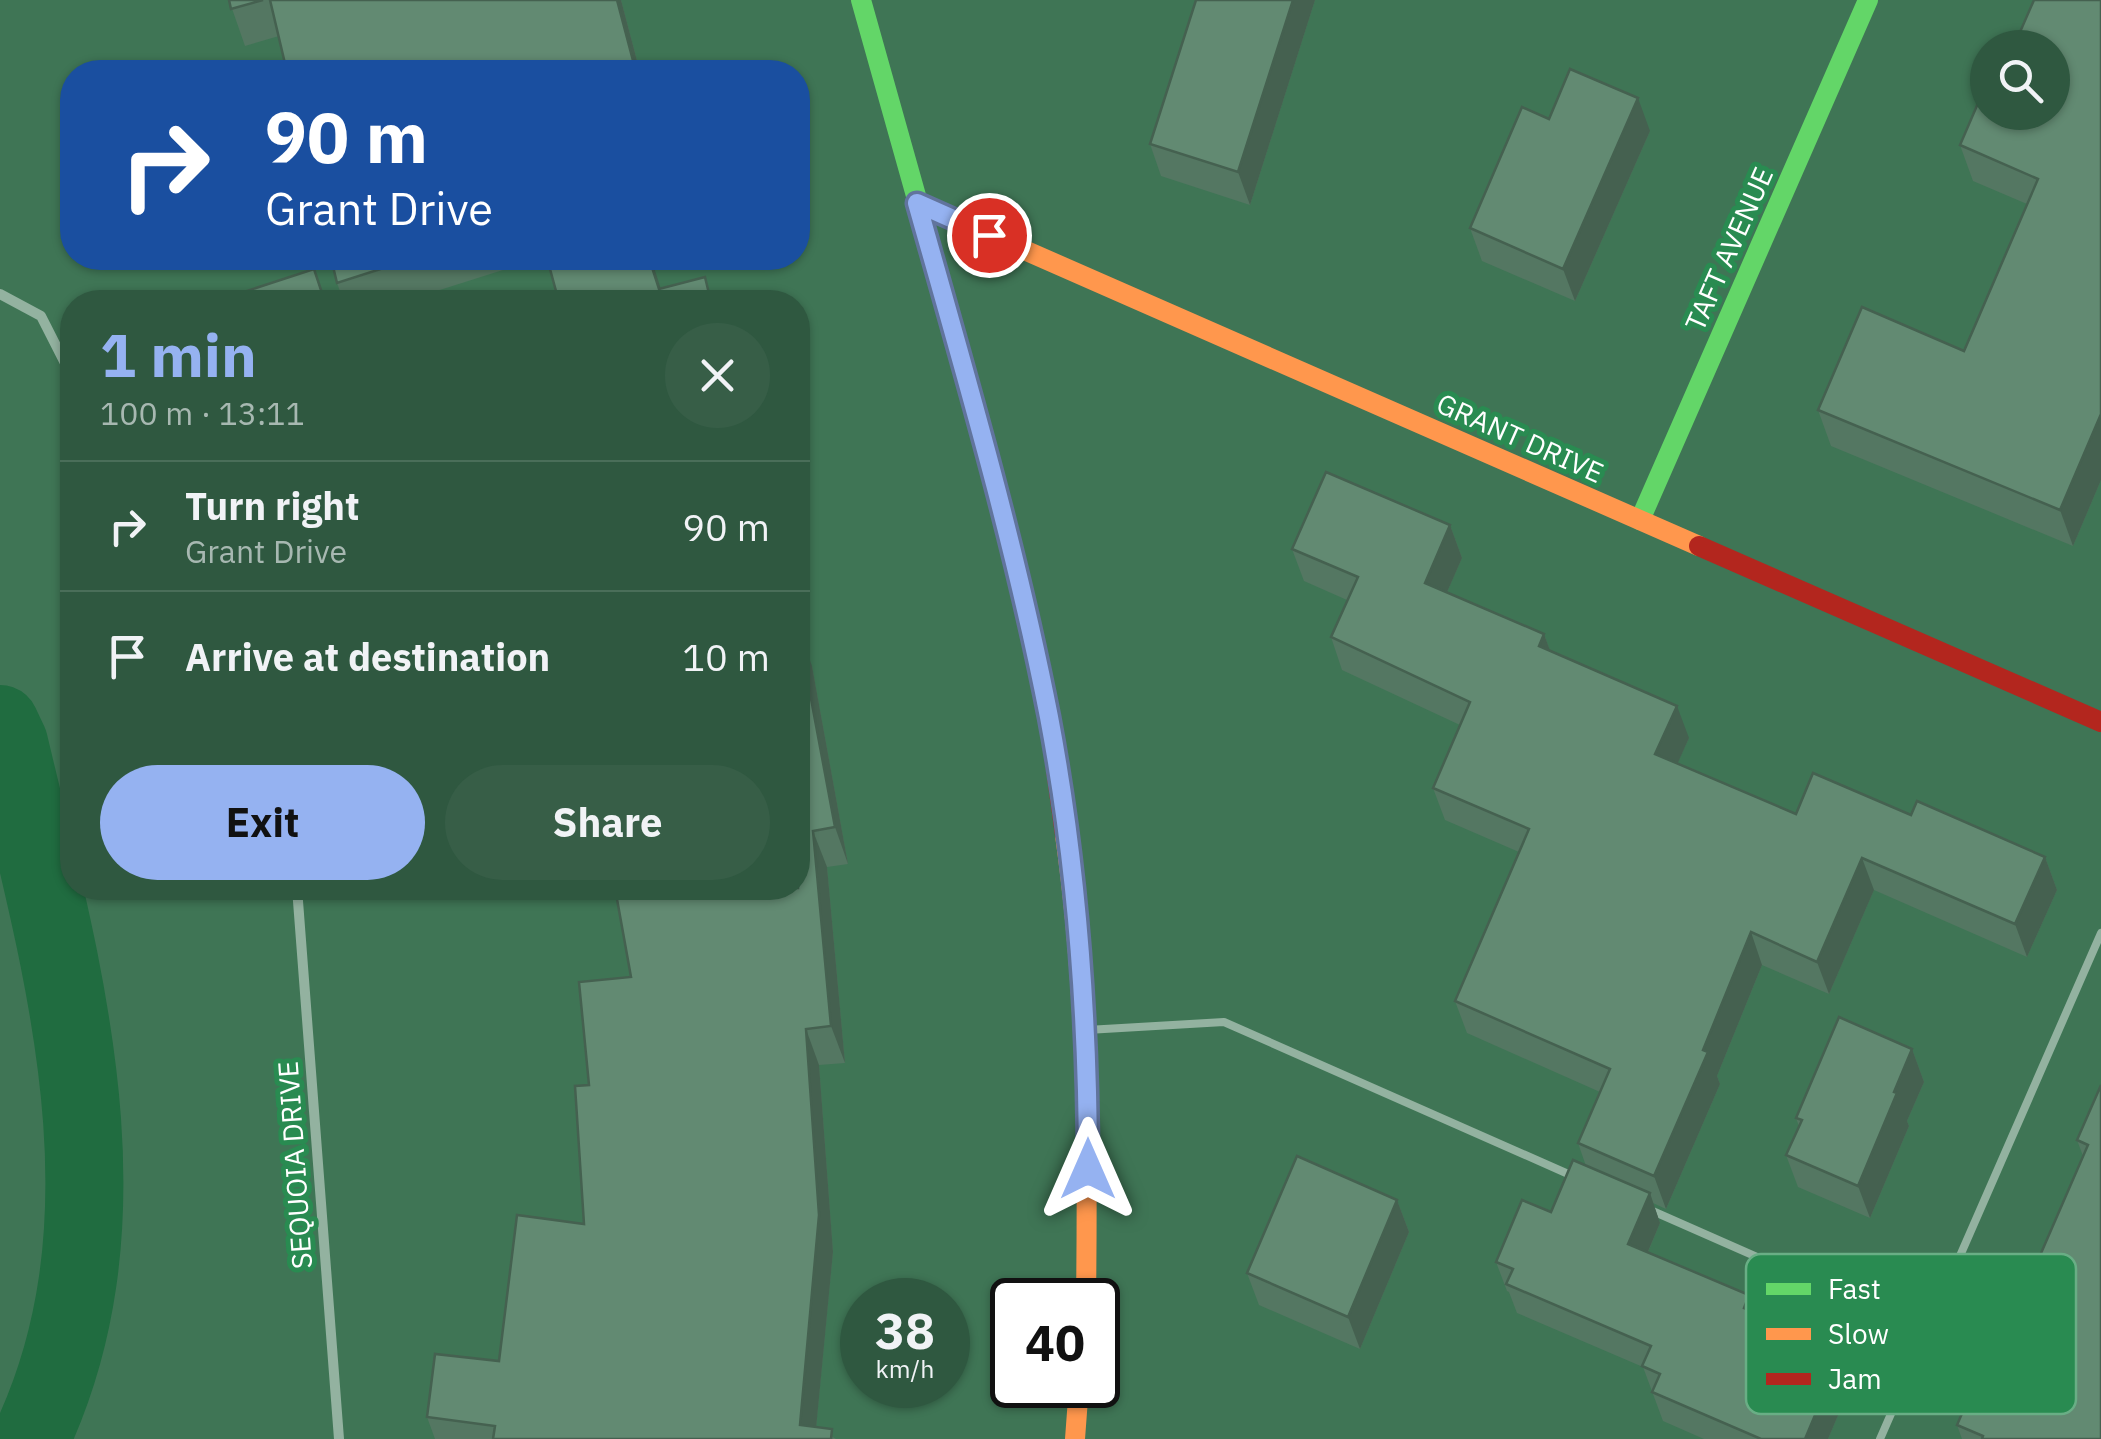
<!DOCTYPE html>
<meta charset="utf-8">
<style>
body{margin:0;font-family:"IBM Plex Sans",sans-serif;background:#375e47;color:#f1f3f6;height:100vh;display:flex;flex-direction:column;font-size:38px;white-space:nowrap}
*{box-sizing:border-box;margin:0}
p{font-size:32px;color:#a7b8b1}
.icon{flex:none;width:55px;height:55px;fill:none;stroke:currentColor;stroke-width:2;stroke-linecap:round;stroke-linejoin:round}
.map{position:relative;flex:1;overflow:hidden}
.sheet{position:absolute;left:60px;top:290px;width:750px;height:610px;display:flex;flex-direction:column;background:#2f5840;border-radius:40px;box-shadow:0 2px 8px #0004}
.sheet>*{flex:none}
.guide{position:absolute;left:60px;top:60px;width:750px;height:210px;border-radius:40px;box-shadow:0 2px 8px #0004;background:#1a4fa0;color:#fff;overflow:hidden}
.tools{position:absolute;left:1970px;top:30px;display:grid;gap:20px}
.tools a{display:grid;place-items:center;width:100px;height:100px;border-radius:50%;background:#2f5840;box-shadow:0 2px 8px #0004;font-size:50px}
.speed{position:absolute;left:840px;top:1278px;display:flex;gap:20px;font-size:50px;font-weight:700;text-align:center}
.speed>*{display:grid;place-content:center;width:130px;height:130px;border-radius:50%;background:#2f5840;box-shadow:0 2px 8px #0004;line-height:1}
.speed small{font-size:25px;font-weight:400}
.speed .limit{border:5px solid #111;border-radius:15px;background:#fff;color:#111}
.pin{position:absolute;display:grid;place-items:center;width:85px;height:85px;color:#fff;margin:-42px;border:5px solid #fff;border-radius:50%;box-shadow:0 2px 10px #0007}
.me{position:absolute;width:110px;margin:-55px;rotate:0deg;stroke-linejoin:round;filter:drop-shadow(0 0 8px #0008)}
.turn{display:flex;align-items:center;gap:35px;height:210px;padding:0 40px;font-size:45px}
.turn .icon{width:130px;height:130px;stroke-width:2.5}
.turn b{display:block;font-size:70px;line-height:85px}
.round{display:grid;place-items:center;flex:none;width:105px;height:105px;border-radius:52px;background:#375e47}
.head{display:flex;align-items:center;justify-content:space-between;height:170px;padding:0 40px}
h1{font-size:60px;font-weight:800;line-height:75px;color:#95b2f1}
.cta{display:flex;gap:20px;margin-top:auto;padding:20px 40px}
.cta a{flex:1;height:115px;border-radius:60px;background:#95b2f1;color:#111;font-size:40px;font-weight:800;line-height:115px;text-align:center}
.cta a+a{background:#375e47;color:#f1f3f6}
ul{padding:0;list-style:none}
li{display:flex;align-items:center;gap:30px;height:130px;padding:0 40px;border-top:2px solid #4a6e59}
li div{flex:1}
li b{display:block;font-size:38px}
li em{font-style:normal}
.map>svg:first-child{display:block}
</style>
<div class="map">
<svg width="2101" height="1439" viewBox="0 0 2101 1439">
<rect width="100%" height="100%" fill="#3f7555"/>
<g fill="none" stroke-linecap="round" stroke-linejoin="round">
<path stroke="#206c40" stroke-width="78" d="M0,724L9,743C63,971 136,1215 31,1439"/>
<g stroke="#93b2a0" stroke-width="8">
<polyline points="1087,1030 1224,1022 1575,1177"/>
<polyline points="1648,1209 1927,1332"/>
<polyline points="1880,1439 2101,933"/>
</g>
<g stroke="#93b2a0" stroke-width="10">
<polyline points="0,294 41,316 72,377"/>
<polyline points="297,888 339,1439"/>
</g>
<g stroke="#63d668" stroke-width="20">
<polyline points="861,0 988,452"/>
<polyline points="1640,520 1868,0"/>
</g>
<g stroke="#ff974d" stroke-width="20">
<polyline points="917,203 1699,546"/>
<path d="M1065,835C1087,990 1088,1144 1086,1300"/>
<polyline points="1075,1439 1079,1385"/>
</g>
<g stroke="#b3261e" stroke-width="20">
<polyline points="988,452 1049,719 1065,835"/>
<polyline points="1699,546 2101,722"/>
</g>
</g>
<g fill="#547762">
<polygon points="229,0 621,0 640,72 287,72 279,36 245,46"/>
<polygon points="1196,0 1315,0 1250,205 1161,176 1150,144"/>
<polygon points="2101,0 2101,480 2073,546 1831,446 1818,410 1964,351 2027,204 1973,181 1960,145"/>
<polygon points="1549,119 1650,131 1575,301 1482,261 1470,228"/>
<polygon points="331,258 541,258 402,302 344,302 337,283"/>
<polygon points="1450,525 1462,558 1447,592 1544,634 1550,651 1689,738 1677,764 1796,814 1911,815 2045,857 2057,890 2027,957 1874,890 1829,994 1762,965 1717,1076 1720,1084 1666,1209 1653,1203 1660,1223 1648,1252 1755,1312 1842,1351 1853,1380 1828,1439 1704,1439 1663,1421 1643,1367 1517,1313 1509,1292 1507,1291 1496,1262 1551,1212 1586,1166 1578,1143 1600,1092 1467,1033 1455,1001 1519,852 1445,820 1433,788 1460,725 1342,670 1331,637 1347,600 1304,581 1292,549"/>
<polygon points="812,666 848,864 827,867 845,1063 819,1065 833,1252 816,1427 836,1439 435,1439 427,1417 499,1361 584,1224 589,1085 631,977"/>
<polygon points="1912,1049 1924,1082 1907,1121 1909,1126 1870,1218 1798,1187 1786,1155 1799,1126 1796,1118"/>
<polygon points="2101,1085 2101,1439 1962,1439 1957,1425 2009,1327 2083,1156 2077,1140"/>
<polygon points="1397,1200 1409,1232 1360,1349 1259,1305 1247,1273"/>
</g>
<g fill="#456150">
<polygon points="617,0 621,0 640,72 636,72"/>
<polygon points="1293,0 1315,0 1250,205 1238,172"/>
<polygon points="1638,98 1650,131 1575,301 1563,269"/>
<polygon points="649,258 651,258 665,302 664,302"/>
<polygon points="2101,414 2101,480 2073,546 2060,510"/>
<polygon points="1450,525 1462,558 1437,615 1425,583"/>
<polygon points="798,629 812,666 848,864 835,827"/>
<polygon points="1544,634 1556,667 1539,646"/>
<polygon points="1677,706 1689,738 1667,787 1655,754"/>
<polygon points="813,831 827,867 845,1063 831,1026"/>
<polygon points="2045,857 2057,890 2027,957 2015,924"/>
<polygon points="1862,858 1874,890 1829,994 1817,962"/>
<polygon points="1751,932 1762,965 1717,1076 1720,1084 1666,1209 1654,1176 1703,1050"/>
<polygon points="806,1029 819,1065 833,1252 815,1439 800,1425"/>
<polygon points="1912,1049 1924,1082 1907,1121 1909,1126 1870,1218 1858,1186 1894,1092"/>
<polygon points="1650,1193 1660,1223 1639,1273 1628,1244"/>
<polygon points="1397,1200 1409,1232 1360,1349 1348,1317"/>
<polygon points="1749,1295 1760,1325 1744,1308"/>
<polygon points="1842,1351 1853,1380 1828,1439 1805,1439"/>
</g>
<g fill="#628a72" stroke="#456150" stroke-width="2.5">
<polygon points="229,0 263,0 231,9"/>
<polygon points="270,0 617,0 636,72 287,72"/>
<polygon points="1196,0 1293,0 1238,172 1150,144"/>
<polygon points="2034,0 2101,0 2101,414 2060,510 1818,410 1862,307 1964,351 2038,179 1960,145 1988,80 1988,112 2052,112 2052,48 2013,48"/>
<polygon points="1570,69 1638,98 1563,269 1470,228 1522,107 1549,119"/>
<polygon points="331,258 415,258 337,283"/>
<polygon points="547,258 649,258 659,289 705,277 711,302 559,302"/>
<polygon points="314,269 325,302 213,302"/>
<polygon points="1326,472 1450,525 1425,583 1544,634 1539,646 1677,706 1655,754 1796,814 1813,773 1911,815 1917,801 2045,857 2015,924 1862,858 1817,962 1751,932 1703,1050 1708,1052 1654,1176 1578,1143 1610,1069 1455,1001 1529,829 1433,788 1470,702 1331,637 1358,577 1292,549"/>
<polygon points="798,629 835,827 813,831 831,1026 806,1029 819,1215 800,1425 832,1429 831,1439 493,1439 495,1426 427,1417 435,1354 499,1361 517,1215 584,1224 575,1086 589,1085 579,982 631,977 615,888 798,888"/>
<polygon points="1839,1017 1912,1049 1894,1092 1897,1093 1858,1186 1786,1155 1802,1120 1796,1118"/>
<polygon points="2101,1085 2101,1439 1982,1439 1983,1436 1957,1425 2001,1323 2009,1327 2088,1145 2077,1140"/>
<polygon points="1297,1156 1397,1200 1348,1317 1247,1273"/>
<polygon points="1573,1160 1650,1193 1628,1244 1749,1295 1744,1308 1842,1351 1805,1439 1761,1439 1652,1392 1660,1374 1642,1366 1651,1346 1506,1284 1513,1269 1496,1262 1522,1200 1551,1212"/>
</g>
<g fill="none" stroke-linecap="round" stroke-linejoin="round">
<g stroke="#61749d" stroke-width="25">
<path id="route" d="M989,235L917,203C965,373 1015,543 1049,717C1077,865 1088,1019 1088,1169"/>
</g>
<use href="#route" stroke="#95b2f1" stroke-width="18"/>
</g>
<g text-anchor="middle" stroke-width="10" stroke-linejoin="round" paint-order="stroke">
<g font-size="28" fill="#fff" stroke="#298b51">
<text transform="translate(1729 249) rotate(-66)" y="10">TAFT AVENUE</text>
<text transform="translate(1520 438) rotate(24)" y="10">GRANT DRIVE</text>
<text transform="translate(295 1165) rotate(-94)" y="10">SEQUOIA DRIVE</text>
</g>
</g>
<rect x="1746" y="1254" width="330" height="160" rx="15" fill="#298b51" stroke="#69ae85" stroke-width="2.5"/>
<rect x="1766" y="1283" width="45" height="12" fill="#63d668"/>
<rect x="1766" y="1328" width="45" height="12" fill="#ff974d"/>
<rect x="1766" y="1373" width="45" height="12" fill="#b3261e"/>
<g font-size="28" fill="#fff">
<text x="1828" y="1299">Fast</text>
<text x="1828" y="1344">Slow</text>
<text x="1828" y="1389">Jam</text>
</g>
</svg>
<div class="tools">
<a><svg class="icon" aria-label="search" viewBox="0 0 24 24"><circle cx="10" cy="10" r="6"/><path d="M15 15l6 6"/></svg></a>
</div>
<div class="speed"><div>38<small>km/h</small></div><div class="limit">40</div></div>
<div class="pin" style="left:989px;top:235px;background:#d93025"><svg class="icon" aria-label="arrive" viewBox="0 0 24 24"><path d="M6 21V4h12l-3 4 3 4H6"/></svg></div>
<svg class="me" style="left:1088px;top:1169px" viewBox="-20 -20 40 40"><path d="M0-17L14 15 0 8-14 15z" fill="#95b2f1" stroke="#fff" stroke-width="4"/></svg>
<div class="guide">
<div class="turn"><svg class="icon" aria-label="right" viewBox="0 0 24 24"><path d="M7 20v-9h11M14 6l5 5-5 5"/></svg><div><b>90 m</b>Grant Drive</div></div>
</div>
<section class="sheet">
<div class="head"><div><h1>1 min</h1><p>100 m · 13:11</p></div><a class="round"><svg class="icon" aria-label="close" viewBox="0 0 24 24"><path d="M6 6l12 12M18 6L6 18"/></svg></a></div>
<ul>
<li><svg class="icon" aria-label="right" viewBox="0 0 24 24"><path d="M7 20v-9h11M14 6l5 5-5 5"/></svg><div><b>Turn right</b><p>Grant Drive</p></div><em>90 m</em></li>
<li><svg class="icon" aria-label="arrive" viewBox="0 0 24 24"><path d="M6 21V4h12l-3 4 3 4H6"/></svg><div><b>Arrive at destination</b></div><em>10 m</em></li>
</ul>
<div class="cta"><a>Exit</a><a>Share</a></div>
</section>
</div>
